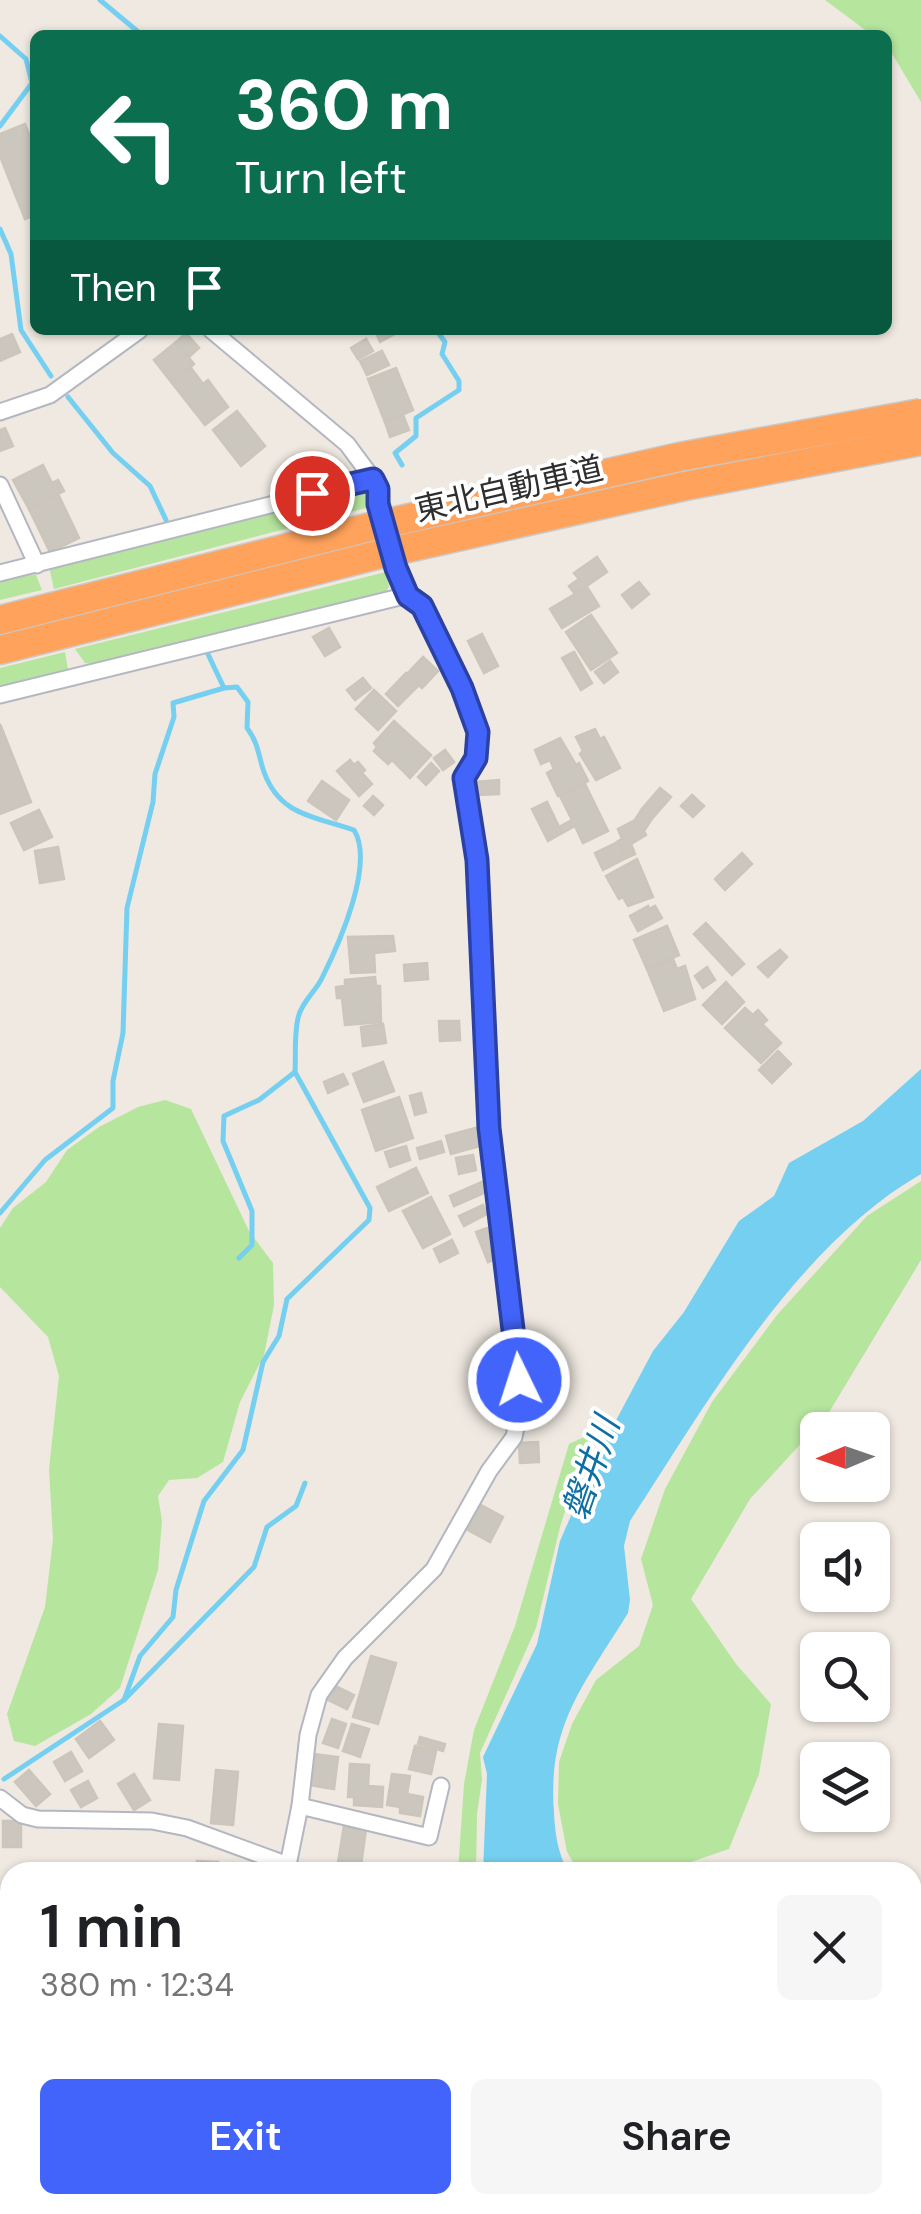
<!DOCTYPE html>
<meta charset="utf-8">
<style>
body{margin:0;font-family:"DM Sans","Noto Sans JP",sans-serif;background:#f6f6f6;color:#202124;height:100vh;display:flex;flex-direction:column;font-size:38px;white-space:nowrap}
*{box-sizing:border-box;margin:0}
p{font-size:32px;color:#757577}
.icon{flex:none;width:55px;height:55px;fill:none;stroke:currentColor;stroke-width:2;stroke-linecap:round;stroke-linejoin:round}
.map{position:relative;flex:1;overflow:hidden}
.side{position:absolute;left:0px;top:1862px;width:922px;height:352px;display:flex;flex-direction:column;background:#fff;border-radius:30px 30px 0 0;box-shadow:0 2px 8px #0004}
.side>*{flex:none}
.hud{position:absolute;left:30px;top:30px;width:862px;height:305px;border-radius:15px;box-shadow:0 2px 8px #0004;background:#0b6e4f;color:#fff;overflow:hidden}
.needle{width:65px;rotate:268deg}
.controls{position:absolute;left:800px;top:1412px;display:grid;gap:20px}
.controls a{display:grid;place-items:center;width:90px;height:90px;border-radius:15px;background:#fff;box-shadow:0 2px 8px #0004;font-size:50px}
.pin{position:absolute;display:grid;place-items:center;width:85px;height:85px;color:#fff;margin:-42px;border:5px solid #fff;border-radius:50%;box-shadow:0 2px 10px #0007}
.me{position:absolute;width:110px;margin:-55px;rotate:356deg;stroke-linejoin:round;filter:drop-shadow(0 0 8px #0008)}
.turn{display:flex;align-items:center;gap:35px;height:210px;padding:0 40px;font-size:45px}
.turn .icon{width:130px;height:130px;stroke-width:2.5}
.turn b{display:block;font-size:70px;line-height:85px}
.then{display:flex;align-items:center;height:95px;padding:0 40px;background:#0003;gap:20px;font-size:38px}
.round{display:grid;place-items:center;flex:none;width:105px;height:105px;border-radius:15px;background:#f6f6f6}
.headline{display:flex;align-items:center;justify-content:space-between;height:170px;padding:0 40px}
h1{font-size:60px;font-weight:600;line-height:75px}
.primary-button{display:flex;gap:20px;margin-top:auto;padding:20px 40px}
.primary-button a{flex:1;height:115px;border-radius:15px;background:#4264fb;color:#fff;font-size:40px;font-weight:600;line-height:115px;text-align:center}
.primary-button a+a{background:#f6f6f6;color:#202124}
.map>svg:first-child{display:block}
</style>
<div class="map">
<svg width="921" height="2214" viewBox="0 0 921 2214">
<rect width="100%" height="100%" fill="#efe9e1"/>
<g fill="#b6e59e">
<polygon points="825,0 921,0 921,102 888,47 888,35 872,35"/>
<polygon points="353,490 364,492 370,507 54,589 50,571 54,567"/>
<polygon points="386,572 389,587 385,593 92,664 85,663 75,649"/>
<polygon points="30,574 36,575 42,590 0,600 0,581"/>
<polygon points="65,652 68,670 0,687 0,668"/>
<polygon points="165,1100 191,1109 249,1231 273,1263 274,1305 264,1355 240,1402 223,1462 197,1478 169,1480 158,1496 162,1521 158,1570 120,1688 91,1714 35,1746 14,1741 7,1714 45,1607 53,1539 49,1469 59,1376 48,1337 0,1287 0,1228 13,1208 46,1182 67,1150 99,1127 138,1107"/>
<polygon points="921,1181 921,1260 828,1414 750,1499 691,1599 736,1664 771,1704 759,1774 729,1849 682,1865 677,1872 579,1872 567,1852 558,1804 559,1762 572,1724 596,1680 639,1646 653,1605 641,1559 665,1489 712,1402 777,1315 867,1216"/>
<polygon points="584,1437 591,1439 592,1451 577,1474 560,1527 536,1628 480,1753 482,1780 477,1814 476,1872 458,1872 464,1784 474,1730 515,1626 569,1444"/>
<polygon points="921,1883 921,2057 912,2031 912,1885"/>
<polygon points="0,1920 10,1927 10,2060 0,2043"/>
<polygon points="921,2083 921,2214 849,2214 847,2205 912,2205 913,2095"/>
<polygon points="619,2205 812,2205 825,2214 626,2214"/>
</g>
<path fill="#75cff0" d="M921,1069V1174C796,1246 707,1403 630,1521L624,1546L630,1600L628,1613C584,1685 547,1724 554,1813C555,1834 558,1853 568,1872H483L487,1774L483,1757L537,1644L560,1541L597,1456L653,1351L684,1312L739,1221L774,1196L789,1163L863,1121Z"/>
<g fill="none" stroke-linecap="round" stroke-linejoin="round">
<g stroke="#75cff0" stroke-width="5">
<polyline points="100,0 142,35"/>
<polyline points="0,36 26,59 32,83 0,126"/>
<polyline points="0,229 11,254 21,330 51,376"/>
<polyline points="68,397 113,453 150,486 166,520"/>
<polyline points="402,465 395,453 416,436 416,418 459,390 459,381 442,354 445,342 436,330"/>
<path d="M206,650L224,688L237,687L248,702L247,728C259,744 258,755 264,772C280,816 314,816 354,830C375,864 339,944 322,978C316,991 301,1003 298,1018C294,1035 296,1055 295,1072L259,1100L224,1116L223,1141L252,1211V1245L239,1258"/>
<polyline points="0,1213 45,1160 113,1108 113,1081 123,1033 127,908 153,802 155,774 174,717 173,703 224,688"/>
<polyline points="124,1700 140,1656 173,1617 176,1590 204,1501 243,1450 263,1362 279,1336 287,1299 369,1220 370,1208 295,1072"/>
<polyline points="4,1779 124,1700 254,1567 267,1527 296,1506 305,1483"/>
</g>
</g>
<g fill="#cbc7bf" stroke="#cbc5ba" stroke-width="2.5">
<polygon points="25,124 35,150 35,215 25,219 0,156 0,134"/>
<polygon points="375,330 402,330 380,342"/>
<polygon points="186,333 199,348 189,357 176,342"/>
<polygon points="12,334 20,352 0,361 0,339"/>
<polygon points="366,339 373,351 358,359 351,348"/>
<polygon points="176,342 194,364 172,383 154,360"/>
<polygon points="382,351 389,365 367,375 360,361"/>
<polygon points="191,368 203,384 208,380 228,407 205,425 172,383"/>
<polygon points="396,368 413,410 385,422 368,379"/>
<polygon points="237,411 265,446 241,466 213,430"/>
<polygon points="403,415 409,430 390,437 385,422"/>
<polygon points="5,428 13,446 0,451 0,430"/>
<polygon points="43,465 52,483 58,480 64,491 29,509 13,480"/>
<polygon points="58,494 79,538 50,552 29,509"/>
<polygon points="597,557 607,572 575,594 569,586 579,579 574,573"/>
<polygon points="639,582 649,594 632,608 622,595"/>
<polygon points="587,587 599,606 562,628 550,609"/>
<polygon points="591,615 617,653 591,670 566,632"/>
<polygon points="329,628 340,647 325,656 313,637"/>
<polygon points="482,634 498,666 484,673 468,641"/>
<polygon points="574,652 592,683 581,690 562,658"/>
<polygon points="423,657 438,671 422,688 407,674"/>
<polygon points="610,661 618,672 604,683 595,672"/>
<polygon points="406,673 419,685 398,706 386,694"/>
<polygon points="363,678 371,688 355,700 347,690"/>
<polygon points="374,690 396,711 378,730 356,709"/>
<polygon points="394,721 431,755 410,778 392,760 388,764 374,751 377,747 374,743"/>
<polygon points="0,724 31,802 0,814"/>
<polygon points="595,729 600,739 604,737 620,768 596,780 580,754 583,751 576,737"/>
<polygon points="560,738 576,765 579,763 588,781 558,796 547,773 554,769 550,760 541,764 535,750"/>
<polygon points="445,750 454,762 443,770 434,758"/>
<polygon points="350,760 354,765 358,762 365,770 362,773 372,784 359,796 337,771"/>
<polygon points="431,763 439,771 426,785 418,777"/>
<polygon points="499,780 499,794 476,795 476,782"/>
<polygon points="322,781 349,800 336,820 308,801"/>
<polygon points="585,784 608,831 583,843 575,826 562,833 559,827 572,820 560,796"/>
<polygon points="660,788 671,797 651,820 641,810"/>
<polygon points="692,795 704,806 693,817 681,806"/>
<polygon points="373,796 383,805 374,815 364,806"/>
<polygon points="547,802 562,833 548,841 532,809"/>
<polygon points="39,810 52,837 24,850 11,823"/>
<polygon points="640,812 651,820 644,831 646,835 631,844 635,854 626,858 618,841 622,839 618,829 635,820"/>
<polygon points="618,842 626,858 603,870 595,853"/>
<polygon points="58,847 64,879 40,883 35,851"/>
<polygon points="742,853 752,864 725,890 715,879"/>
<polygon points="637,859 653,897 628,906 623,897 619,899 606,876"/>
<polygon points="648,906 649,909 655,906 662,918 638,931 630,916"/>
<polygon points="706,923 744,964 732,975 694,934"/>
<polygon points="667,926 679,955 647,969 634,940"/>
<polygon points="393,936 395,951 374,953 375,972 351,973 348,937"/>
<polygon points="780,950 787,957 768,977 758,967"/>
<polygon points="673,959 677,969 685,966 695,999 664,1011 647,969"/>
<polygon points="427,963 428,979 405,981 404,965"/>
<polygon points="707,967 715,980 703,988 695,976"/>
<polygon points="375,977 376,986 380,986 381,1022 345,1025 342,998 337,998 336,987 345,986 345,980"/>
<polygon points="726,982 744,1002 735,1011 716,992"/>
<polygon points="716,992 735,1011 722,1024 703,1005"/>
<polygon points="745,1008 753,1015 758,1010 767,1020 762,1024 781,1043 761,1063 725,1028"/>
<polygon points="439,1021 459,1021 460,1040 440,1041"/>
<polygon points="383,1024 386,1043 363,1046 361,1027"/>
<polygon points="778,1051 791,1064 772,1083 759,1070"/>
<polygon points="383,1062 394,1091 364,1102 353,1074"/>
<polygon points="343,1074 348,1084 328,1093 324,1082"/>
<polygon points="421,1093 426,1112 415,1115 410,1096"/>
<polygon points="399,1097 413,1138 376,1151 362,1110"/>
<polygon points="479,1127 483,1145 451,1154 446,1136"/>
<polygon points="441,1141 444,1152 420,1159 417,1148"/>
<polygon points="406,1146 410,1160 390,1167 385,1152"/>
<polygon points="473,1155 476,1170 459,1174 456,1158"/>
<polygon points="416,1168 428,1193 389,1211 377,1187"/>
<polygon points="482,1182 486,1192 454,1206 450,1196"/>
<polygon points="431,1197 450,1234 423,1248 403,1211"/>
<polygon points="483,1205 487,1214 464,1226 459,1216"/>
<polygon points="487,1228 500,1257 488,1262 476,1232"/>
<polygon points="452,1240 458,1253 440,1262 434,1249"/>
<polygon points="538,1442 539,1462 520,1463 519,1443"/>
<polygon points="481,1505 503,1517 490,1542 468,1530"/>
<polygon points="371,1656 396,1663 378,1724 353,1717"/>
<polygon points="333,1685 354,1695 347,1709 326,1699"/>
<polygon points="332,1719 346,1724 338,1748 323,1743"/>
<polygon points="100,1721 114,1740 89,1758 76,1739"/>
<polygon points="159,1724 183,1726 179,1780 154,1778"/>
<polygon points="352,1724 369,1729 360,1757 343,1751"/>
<polygon points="420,1737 445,1744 443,1751 418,1744"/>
<polygon points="415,1746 436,1751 431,1774 409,1769"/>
<polygon points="71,1752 82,1771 65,1781 54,1762"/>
<polygon points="313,1754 338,1757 334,1789 309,1785"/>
<polygon points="350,1764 369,1765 368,1786 383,1787 382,1807 354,1805 354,1797 348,1797"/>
<polygon points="29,1770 50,1794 36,1806 15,1782"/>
<polygon points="216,1770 238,1772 233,1825 211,1823"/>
<polygon points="134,1774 150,1800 134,1810 118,1784"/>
<polygon points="392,1774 410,1776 407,1794 423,1797 420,1816 400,1813 400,1807 387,1805"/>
<polygon points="88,1781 97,1798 81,1807 71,1790"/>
<rect x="3" y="1821" width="18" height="26"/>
<polygon points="344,1826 366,1829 360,1872 337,1869"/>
<polygon points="197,1861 218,1862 217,1872 197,1872"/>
<polygon points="98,2205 124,2205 135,2212 99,2214 94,2211"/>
<polygon points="357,2205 375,2205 372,2214 354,2214"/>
</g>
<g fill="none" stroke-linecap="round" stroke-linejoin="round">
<g stroke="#b4b7c1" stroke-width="19">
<g id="minor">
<polyline points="211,330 347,444 373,479"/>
<polyline points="0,412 50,395 140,330"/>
<polyline points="0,485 37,565"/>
<path d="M0,573L373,479C379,490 376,499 379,510C386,540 395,568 408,595L0,695"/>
<polyline points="0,1798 22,1815 38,1819 152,1821 187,1828 288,1865 300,1806 308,1735 319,1695 345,1658 434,1569 489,1471 514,1437 520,1406 518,1354 489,1128 477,861 464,778 476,758 478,732 462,688 422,607 408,595"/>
<polyline points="300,1806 429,1837 441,1786"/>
<polyline points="502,2205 504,2214"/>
<polyline points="173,2214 181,2205"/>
<polyline points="401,2214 404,2205"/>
</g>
</g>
<g stroke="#c9c9c9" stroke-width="31">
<g id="motorway">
<polyline points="0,620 374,526"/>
<polyline points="0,650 385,553"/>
</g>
</g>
<use href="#minor" stroke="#fff" stroke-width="15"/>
<use href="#motorway" stroke="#ffa35c" stroke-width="28"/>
<g stroke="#c9c9c9" stroke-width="31" stroke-linecap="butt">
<g id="motorway-bridge">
<polyline points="374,526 679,457 921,413"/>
<polyline points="385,553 685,486 921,441"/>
</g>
</g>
<use href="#motorway-bridge" stroke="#ffa35c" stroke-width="28"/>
</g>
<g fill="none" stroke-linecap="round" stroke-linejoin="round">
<g stroke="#2b41a3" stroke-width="25">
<polyline id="route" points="312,493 373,479 378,489 378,504 396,568 408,596 422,606 462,688 478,732 476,758 464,778 477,860 489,1128 519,1380"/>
</g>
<use href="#route" stroke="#4264fb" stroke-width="18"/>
</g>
<g text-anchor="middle" stroke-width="8" stroke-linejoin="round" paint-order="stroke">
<g font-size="32" fill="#2e2e2e" stroke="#fff">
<text transform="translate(509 489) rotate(-13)" y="11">東北自動車道</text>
</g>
<g font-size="35" font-style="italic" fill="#0d6fa3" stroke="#fff">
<text transform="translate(591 1468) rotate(-71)" y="12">磐井川</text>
</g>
</g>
</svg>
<div class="controls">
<a><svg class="needle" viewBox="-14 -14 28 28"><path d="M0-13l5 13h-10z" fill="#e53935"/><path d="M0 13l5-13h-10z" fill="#757577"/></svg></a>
<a><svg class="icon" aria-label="sound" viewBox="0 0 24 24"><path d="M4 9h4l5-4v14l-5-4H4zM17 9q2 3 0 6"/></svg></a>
<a><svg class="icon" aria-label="search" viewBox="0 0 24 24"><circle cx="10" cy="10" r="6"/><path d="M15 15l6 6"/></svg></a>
<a><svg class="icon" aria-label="layers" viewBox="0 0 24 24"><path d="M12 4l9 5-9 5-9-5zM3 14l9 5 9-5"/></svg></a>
</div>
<div class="pin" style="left:312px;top:493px;background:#d93025"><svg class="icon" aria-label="arrive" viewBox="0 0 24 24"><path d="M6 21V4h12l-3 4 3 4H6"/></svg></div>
<svg class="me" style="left:519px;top:1380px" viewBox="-20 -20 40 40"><circle r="17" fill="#4264fb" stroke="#fff" stroke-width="3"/><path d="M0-11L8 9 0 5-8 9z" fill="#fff"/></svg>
<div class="hud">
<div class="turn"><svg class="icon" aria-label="left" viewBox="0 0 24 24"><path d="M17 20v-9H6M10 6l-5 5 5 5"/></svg><div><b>360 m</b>Turn left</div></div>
<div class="then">Then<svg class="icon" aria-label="arrive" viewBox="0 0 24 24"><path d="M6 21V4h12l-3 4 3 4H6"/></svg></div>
</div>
<section class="side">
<div class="headline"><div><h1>1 min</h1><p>380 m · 12:34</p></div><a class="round"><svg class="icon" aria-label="close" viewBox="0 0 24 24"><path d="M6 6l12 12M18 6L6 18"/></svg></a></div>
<div class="primary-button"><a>Exit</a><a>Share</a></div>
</section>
</div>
